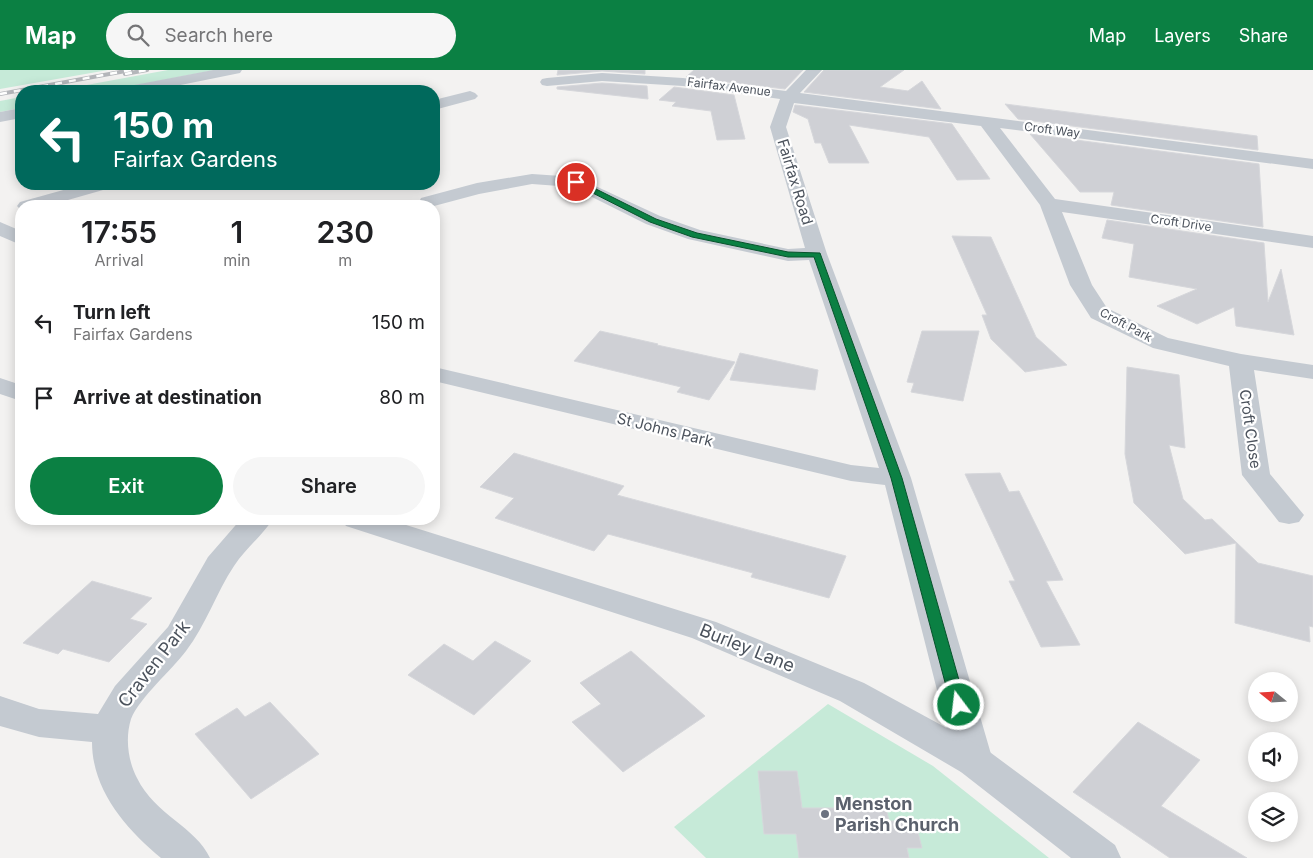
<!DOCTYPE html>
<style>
body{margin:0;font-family:Inter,sans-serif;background:#f6f6f6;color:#202124;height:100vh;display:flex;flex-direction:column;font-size:19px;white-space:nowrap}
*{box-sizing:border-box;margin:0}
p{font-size:16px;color:#757577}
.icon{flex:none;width:28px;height:28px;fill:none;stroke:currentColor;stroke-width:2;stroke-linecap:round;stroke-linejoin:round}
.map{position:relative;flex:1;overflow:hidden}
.sheet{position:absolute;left:15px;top:130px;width:425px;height:325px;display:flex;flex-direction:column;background:#fff;border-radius:20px;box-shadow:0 2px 12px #0003}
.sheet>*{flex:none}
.top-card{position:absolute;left:15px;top:15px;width:425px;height:105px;border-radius:20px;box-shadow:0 2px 12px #0003;background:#00695c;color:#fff;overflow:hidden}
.needle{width:32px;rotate:288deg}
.controls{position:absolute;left:1248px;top:602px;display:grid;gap:10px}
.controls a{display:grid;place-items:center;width:50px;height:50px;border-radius:50%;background:#fff;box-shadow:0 2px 12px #0003;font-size:25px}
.pin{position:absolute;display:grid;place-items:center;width:42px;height:42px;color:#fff;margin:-21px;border:2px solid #fff;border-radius:50%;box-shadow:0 1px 5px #0007}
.me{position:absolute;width:55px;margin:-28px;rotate:345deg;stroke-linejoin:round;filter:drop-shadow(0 0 4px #0008)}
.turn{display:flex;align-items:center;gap:18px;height:105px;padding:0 15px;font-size:22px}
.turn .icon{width:65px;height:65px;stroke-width:2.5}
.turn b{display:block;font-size:35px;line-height:42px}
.eta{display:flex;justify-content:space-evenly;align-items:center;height:85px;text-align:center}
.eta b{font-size:30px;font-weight:600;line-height:35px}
.cta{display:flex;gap:10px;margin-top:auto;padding:10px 15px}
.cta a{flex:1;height:58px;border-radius:30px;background:#0b8043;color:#fff;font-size:20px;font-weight:600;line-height:58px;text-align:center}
.cta a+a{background:#f6f6f6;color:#202124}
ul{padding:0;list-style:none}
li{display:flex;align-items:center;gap:15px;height:75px;padding:0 15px}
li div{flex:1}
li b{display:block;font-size:19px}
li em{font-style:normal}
header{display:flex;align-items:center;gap:30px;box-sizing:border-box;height:70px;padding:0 25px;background:#0b8043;color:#fff}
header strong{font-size:24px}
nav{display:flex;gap:28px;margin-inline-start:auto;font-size:18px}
.search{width:350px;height:45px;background:#f6f6f6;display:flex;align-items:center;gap:12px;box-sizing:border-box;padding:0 18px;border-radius:28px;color:#757577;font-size:19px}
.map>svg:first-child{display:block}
</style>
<header>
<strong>Map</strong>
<div class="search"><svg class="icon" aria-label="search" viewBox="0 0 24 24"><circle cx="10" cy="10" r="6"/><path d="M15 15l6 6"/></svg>Search here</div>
<nav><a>Map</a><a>Layers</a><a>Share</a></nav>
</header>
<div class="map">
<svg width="1313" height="788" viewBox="0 0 1313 788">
<rect width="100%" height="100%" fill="#f3f2f1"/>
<g fill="#c6ead8">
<polygon points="0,0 108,0 0,19"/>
<polygon points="168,0 215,0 105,21 54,21"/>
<polygon points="21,27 21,38 0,42 0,31"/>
<polygon points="828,634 933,696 1049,788 706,788 674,757"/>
</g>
<g fill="#cfd0d5" stroke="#d6d7db">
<polygon points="558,0 645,0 645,4 602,1 557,5"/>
<polygon points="694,0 803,0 785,19 686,7"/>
<polygon points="824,0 904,0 880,17 908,21 922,11 941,39 804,22"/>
<polygon points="602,13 647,16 648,29 557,19 557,17"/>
<polygon points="674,17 734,25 745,69 717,70 711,41 672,36 676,32 659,30"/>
<polygon points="1005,34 1257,66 1258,80 1018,49"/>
<polygon points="795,35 952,54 990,109 957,110 929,67 849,55 869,93 829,93 821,73 815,73 808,49 793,42"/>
<polygon points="1030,64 1259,94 1263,157 1111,135 1114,122 1080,122"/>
<polygon points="1107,150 1264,173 1268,232 1281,199 1294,265 1236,256 1234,237 1197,254 1157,236 1197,219 1129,207 1134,174 1102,168"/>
<polygon points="952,166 991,167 1036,267 1067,295 1025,302 991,269 982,245 987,245"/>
<polygon points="600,261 658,274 657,275 735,292 709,330 677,322 681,317 574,291"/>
<polygon points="922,261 979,261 963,331 911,322 914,313 907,312"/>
<polygon points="740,283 818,300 815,320 730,310"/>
<polygon points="1127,297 1179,305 1185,378 1169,375 1183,429 1205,450 1212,449 1258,493 1313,506 1313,557 1309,556 1310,572 1235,553 1236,473 1185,484 1134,433 1125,384"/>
<polygon points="514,383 624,416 617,425 846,486 829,528 751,507 753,503 608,464 594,481 495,448 514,428 480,417"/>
<polygon points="1000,403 1009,422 1019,421 1063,510 1046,511 1080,575 1041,577 1009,511 1015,511 965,404"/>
<polygon points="92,511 152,528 130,549 147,554 109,592 63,579 58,584 23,573"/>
<polygon points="495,571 531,591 474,645 408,605 444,574 473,591"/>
<polygon points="631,581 705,646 623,702 572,652 601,634 580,613"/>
<polygon points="270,632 319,684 251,729 195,664 237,638 245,647"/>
<polygon points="1138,652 1200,690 1161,736 1247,788 1170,788 1073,722"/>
<polygon points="758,701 797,701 802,738 886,738 889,751 915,751 922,778 907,778 909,788 799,788 796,764 764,764"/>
</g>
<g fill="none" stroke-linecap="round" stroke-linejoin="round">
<g fill="#c4cad1" fill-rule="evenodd">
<polygon points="213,0 242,0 240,3 235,4 151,21 121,21 124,18 129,16"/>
<polygon points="806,0 822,0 800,23 1313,89 1313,99 1000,58 1055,129 1313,166 1313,178 1062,142 1092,215 1107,238 1168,268 1241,284 1313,295 1313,309 1254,300 1270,404 1304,445 1299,452 1289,454 1279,452 1242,405 1229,296 1153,278 1091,248 1070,215 1040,135 981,56 794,33 786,57 827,184 911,408 993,691 987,702 974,706 961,702 955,691 885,415 851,411 434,311 434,297 851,395 879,398 809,190 788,191 688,169 646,154 572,117 532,114 479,124 434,136 421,136 419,132 421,128 477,113 532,104 576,107 660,146 700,160 788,179 805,178 770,57 780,29 683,16 602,11 547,16 542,15 540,12 542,9 547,8 602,3 683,8 786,21"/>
<polygon points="470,21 475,23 478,26 475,29 434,40 434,30"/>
<polygon points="21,38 21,48 0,52 0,42"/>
<polygon points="85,114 113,114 110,118 47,136 21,136 21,140 17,136 20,132"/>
<polygon points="0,152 21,161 21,175 0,166"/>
<path d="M241,449H273C262,466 245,479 234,496C216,523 206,555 186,581C171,601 140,627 131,649C125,668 128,691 137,708C155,745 196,757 210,788H161C126,759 92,720 92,672L39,667L0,656V626L39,639L98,644L115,616L168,557L208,487Z"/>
</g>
<g fill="#c4cad1" fill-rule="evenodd">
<polygon points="0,308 21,315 21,331 0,324"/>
<polygon points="341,449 387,449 716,552 864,613 987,680 1115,775 1121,788 1071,788 961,702 840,631 692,568 346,456"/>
</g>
<g stroke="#b4b6ba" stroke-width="4">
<g id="rail">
<polyline points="125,4 147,0"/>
<polyline points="0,24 131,0"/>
</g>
</g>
<use href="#rail" stroke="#fff" stroke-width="2.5" stroke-dasharray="7" stroke-linecap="butt"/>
</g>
<polygon fill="#0b8043" stroke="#07532c" points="576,109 656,149 697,163 788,182 820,183 902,408 966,635 964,639 959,640 954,639 951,635 891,408 814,187 788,187 692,167 650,152 573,113 572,112"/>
<circle fill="#6b7280" stroke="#fff" stroke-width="2" cx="825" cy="744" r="5"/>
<g text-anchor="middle" stroke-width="4.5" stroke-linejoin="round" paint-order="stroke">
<g font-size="12" fill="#4b525c" stroke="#fff">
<text transform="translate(729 17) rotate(7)" y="4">Fairfax Avenue</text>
<text transform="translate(1052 60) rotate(7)" y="4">Croft Way</text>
<text transform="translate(1181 153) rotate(8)" y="4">Croft Drive</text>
<text transform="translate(1126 255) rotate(28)" y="4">Croft Park</text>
</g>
<g font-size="15" fill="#4b525c" stroke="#fff">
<text transform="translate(795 112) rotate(73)" y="5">Fairfax Road</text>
<text transform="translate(1250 359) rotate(82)" y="5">Croft Close</text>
<text transform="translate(665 360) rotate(14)" y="5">St Johns Park</text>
</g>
<g font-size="18" fill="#4b525c" stroke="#fff">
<text transform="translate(747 578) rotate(22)" y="6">Burley Lane</text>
<text transform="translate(154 594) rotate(-52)" y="6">Craven Park</text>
</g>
<g font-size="18" font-weight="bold" fill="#5b616d" stroke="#fff" text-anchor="start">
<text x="835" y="740">Menston<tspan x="835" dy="21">Parish Church</tspan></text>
</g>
</g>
</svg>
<div class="controls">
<a><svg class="needle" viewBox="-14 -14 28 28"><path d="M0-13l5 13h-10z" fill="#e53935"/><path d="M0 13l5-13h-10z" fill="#757577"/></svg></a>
<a><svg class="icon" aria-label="sound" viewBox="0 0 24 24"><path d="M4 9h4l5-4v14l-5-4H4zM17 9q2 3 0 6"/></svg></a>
<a><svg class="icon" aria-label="layers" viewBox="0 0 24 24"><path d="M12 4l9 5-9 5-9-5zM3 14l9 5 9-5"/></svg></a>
</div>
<div class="pin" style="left:576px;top:112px;background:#d93025"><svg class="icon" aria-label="arrive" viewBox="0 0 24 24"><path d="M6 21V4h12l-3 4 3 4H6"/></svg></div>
<svg class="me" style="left:959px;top:635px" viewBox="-20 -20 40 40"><circle r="17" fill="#0b8043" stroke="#fff" stroke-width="3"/><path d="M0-11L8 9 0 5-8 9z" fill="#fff"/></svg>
<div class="top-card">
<div class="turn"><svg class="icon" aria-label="left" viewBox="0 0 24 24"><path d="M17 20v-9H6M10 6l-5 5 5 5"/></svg><div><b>150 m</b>Fairfax Gardens</div></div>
</div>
<section class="sheet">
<div class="eta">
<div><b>17:55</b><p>Arrival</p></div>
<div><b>1</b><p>min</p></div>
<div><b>230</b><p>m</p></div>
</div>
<ul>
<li><svg class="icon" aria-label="left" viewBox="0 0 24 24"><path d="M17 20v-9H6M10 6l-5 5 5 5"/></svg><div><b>Turn left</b><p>Fairfax Gardens</p></div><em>150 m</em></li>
<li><svg class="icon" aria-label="arrive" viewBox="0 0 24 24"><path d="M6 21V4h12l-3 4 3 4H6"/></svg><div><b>Arrive at destination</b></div><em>80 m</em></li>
</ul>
<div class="cta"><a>Exit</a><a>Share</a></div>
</section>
</div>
